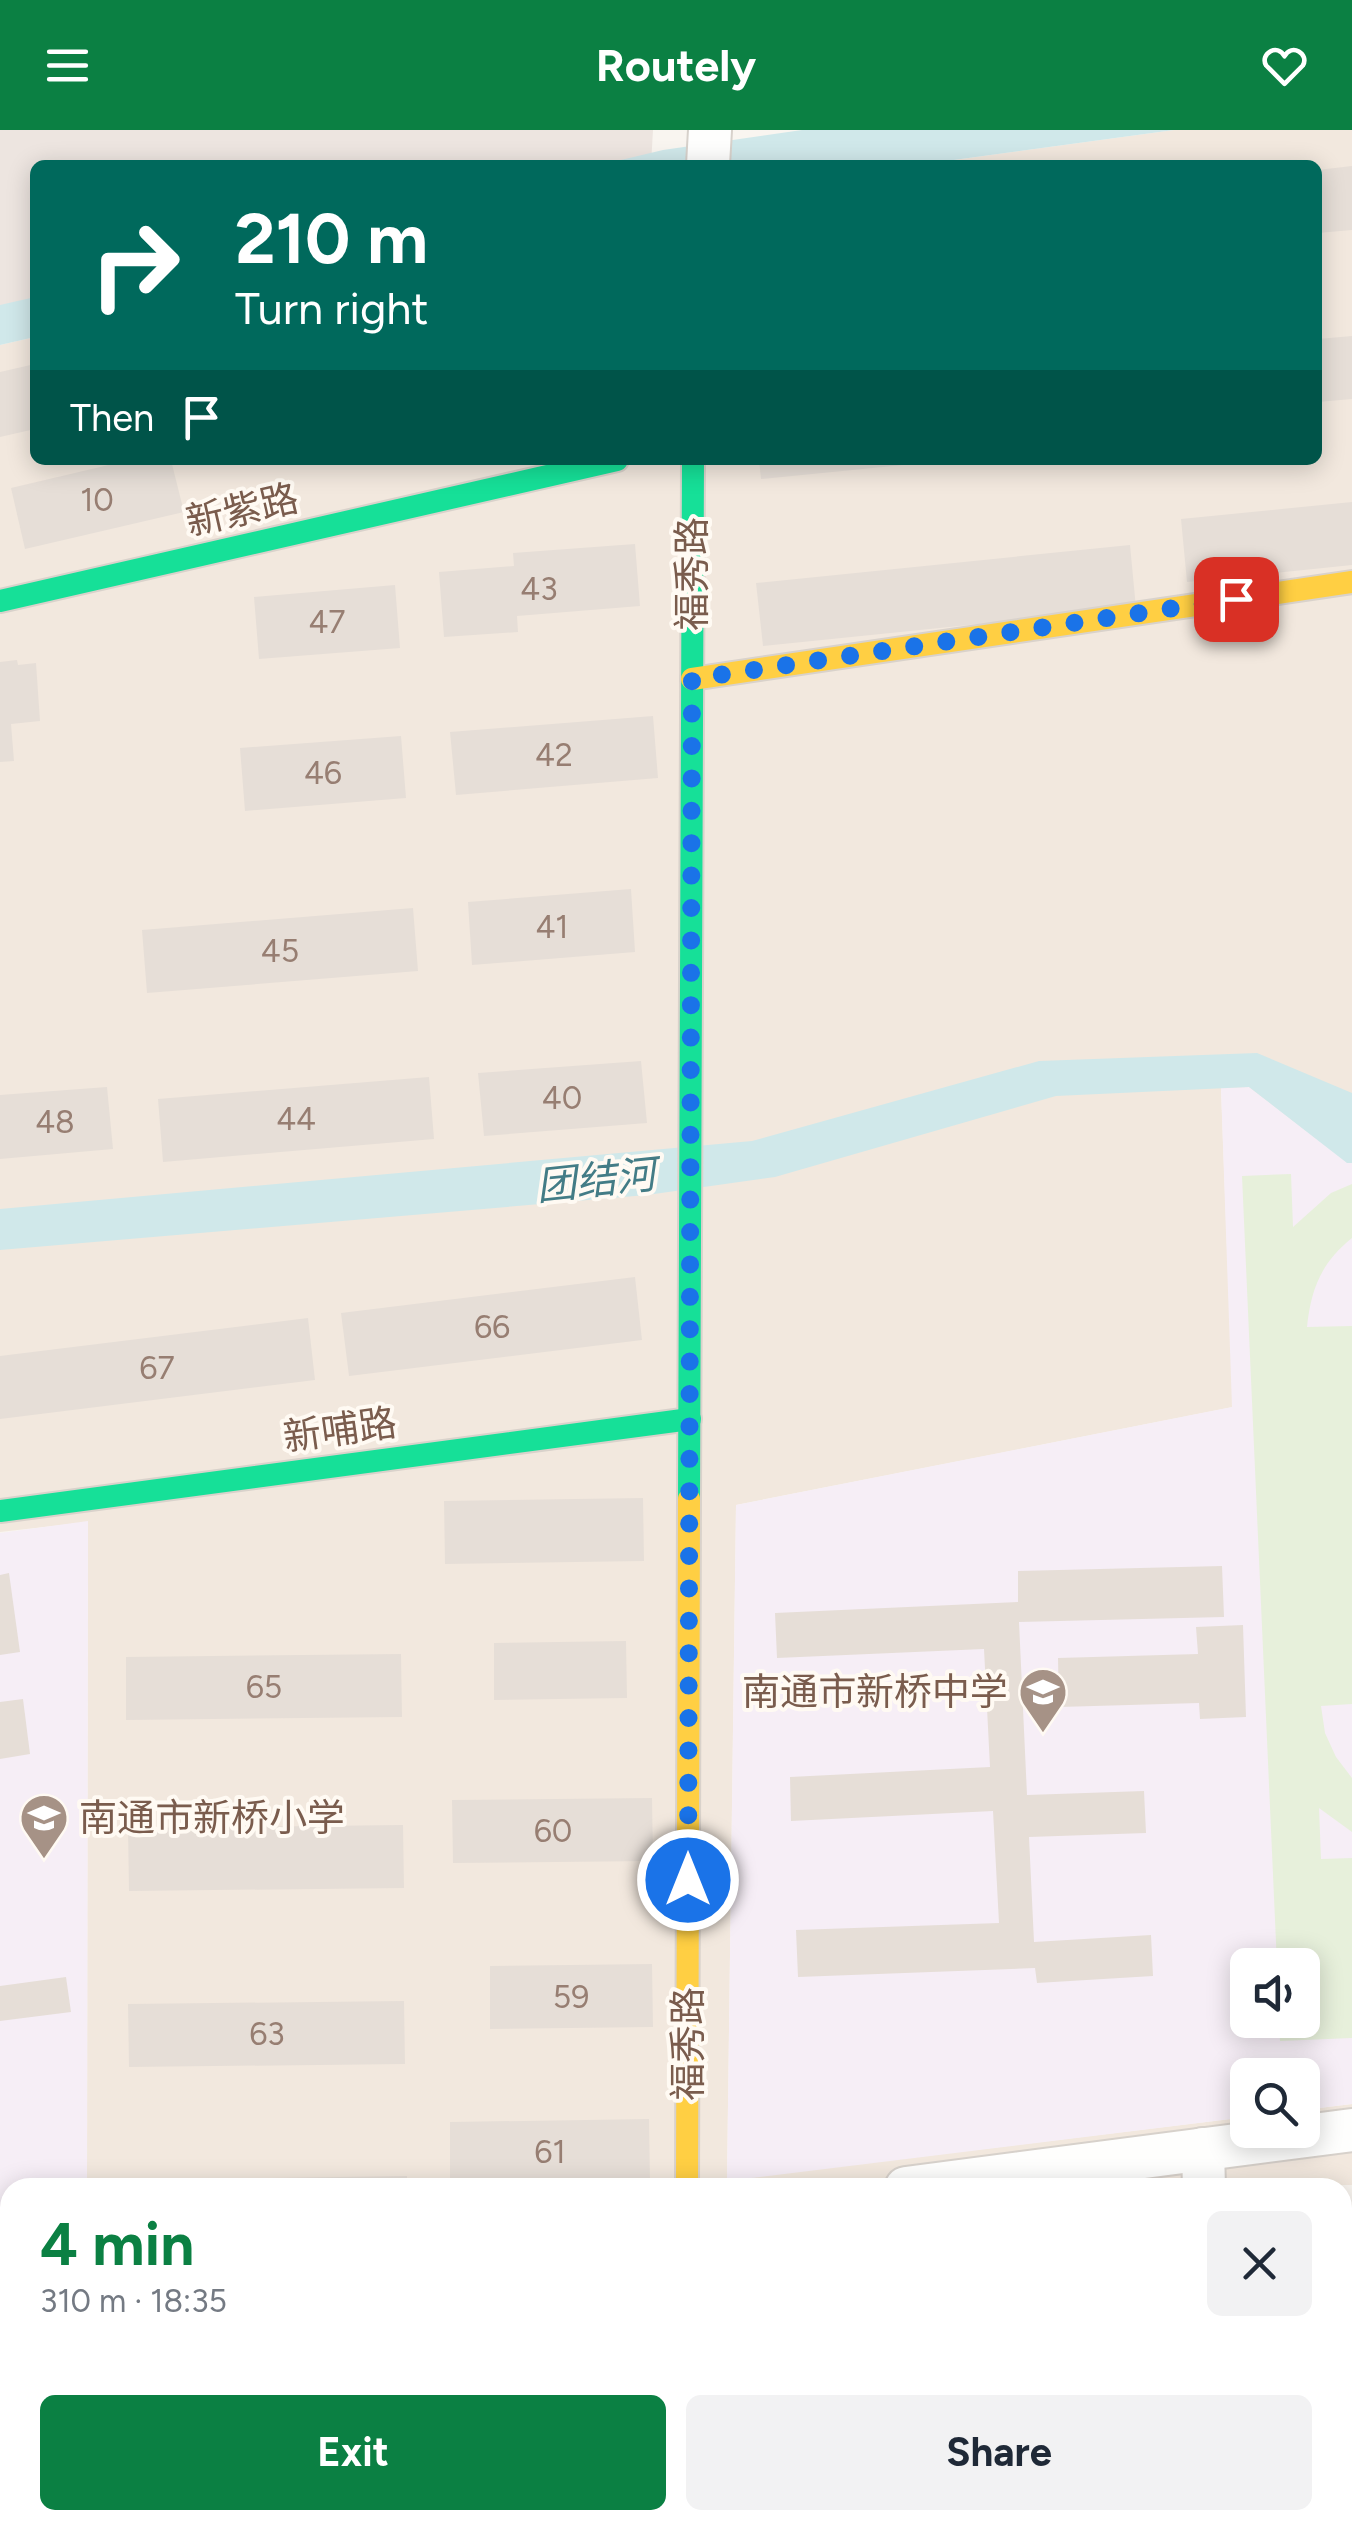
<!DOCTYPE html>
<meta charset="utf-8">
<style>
body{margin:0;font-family:Figtree,"Noto Sans SC",sans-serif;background:#f2f2f3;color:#1f2937;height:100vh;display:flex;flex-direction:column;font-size:38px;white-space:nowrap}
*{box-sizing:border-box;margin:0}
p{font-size:32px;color:#747a83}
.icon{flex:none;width:55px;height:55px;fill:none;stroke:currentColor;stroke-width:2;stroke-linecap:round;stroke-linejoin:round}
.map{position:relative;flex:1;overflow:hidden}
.details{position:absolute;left:0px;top:2048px;width:1352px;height:352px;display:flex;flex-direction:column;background:#fff;border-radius:30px 30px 0 0;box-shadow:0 5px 25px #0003}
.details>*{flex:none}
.banner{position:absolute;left:30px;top:30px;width:1292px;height:305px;border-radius:15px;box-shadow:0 5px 25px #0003;background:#00695c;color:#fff;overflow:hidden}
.tools{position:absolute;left:1230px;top:1818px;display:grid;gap:20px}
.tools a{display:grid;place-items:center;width:90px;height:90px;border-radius:15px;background:#fff;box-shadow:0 5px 25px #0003;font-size:50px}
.pin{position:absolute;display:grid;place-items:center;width:85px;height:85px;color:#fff;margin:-42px;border-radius:20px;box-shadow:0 5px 15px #0006}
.me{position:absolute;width:110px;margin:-55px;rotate:0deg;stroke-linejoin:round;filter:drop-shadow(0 0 8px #0008)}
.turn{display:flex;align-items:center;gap:35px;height:210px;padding:0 40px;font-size:45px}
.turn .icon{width:130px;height:130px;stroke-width:2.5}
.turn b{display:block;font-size:70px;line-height:85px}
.then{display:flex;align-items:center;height:95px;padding:0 40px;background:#0003;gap:20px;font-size:38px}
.round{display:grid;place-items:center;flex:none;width:105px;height:105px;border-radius:15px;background:#f2f2f3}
.summary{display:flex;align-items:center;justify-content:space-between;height:170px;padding:0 40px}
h1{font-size:60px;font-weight:700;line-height:75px;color:#0b8043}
.cta{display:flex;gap:20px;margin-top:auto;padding:20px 40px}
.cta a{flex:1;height:115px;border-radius:15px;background:#0b8043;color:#fff;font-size:40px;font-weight:700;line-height:115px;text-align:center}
.cta a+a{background:#f2f2f3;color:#1f2937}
header{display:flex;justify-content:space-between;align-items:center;height:130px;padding:0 40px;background:#0b8043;color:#fff;font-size:45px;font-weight:700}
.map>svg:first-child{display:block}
</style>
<header><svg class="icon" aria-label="menu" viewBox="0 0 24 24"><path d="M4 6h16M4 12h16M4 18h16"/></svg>Routely<svg class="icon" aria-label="heart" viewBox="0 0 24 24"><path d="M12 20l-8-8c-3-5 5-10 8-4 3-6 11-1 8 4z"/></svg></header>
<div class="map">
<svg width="1352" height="2398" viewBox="0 0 1352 2398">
<rect width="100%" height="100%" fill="#f9f5f0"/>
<g fill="#f2e8de">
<polygon points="1174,0 1352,0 1352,1033 1221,959 1233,1277 736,1375 727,2050 1247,1987 1248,2000 1302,2000 1303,1980 1352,1974 1352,2055 87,2057 88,1392 0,1402 0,215 35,207 35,330 1318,330 1318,35 917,35"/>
<polygon points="1352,2094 1352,2398 0,2398 0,2141 10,2140 10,2390 1342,2390 1342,2095"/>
</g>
<polygon fill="#ede5e0" points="0,0 653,0 651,35 35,35 35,193 0,201"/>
<g fill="#f6eef6" fill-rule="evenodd">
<path d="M1249,957L1347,1032L1352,1033V1974L1303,1980L1302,1945H1248L1247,1987L727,2051L736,1375L1232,1277L1221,958ZM1248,1835H1302V1890H1248Z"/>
<polygon points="88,1391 87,2057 10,2058 10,2140 0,2141 0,1403"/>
</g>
<path fill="#e7f0db" d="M1291,1044L1293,1097L1331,1063L1352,1054V1108C1321,1133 1311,1159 1307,1197L1352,1196V1574L1321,1576L1325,1603L1336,1627L1352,1648V1702L1319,1678L1321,1729L1352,1728V1908L1280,1911L1279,1890H1302V1835H1277L1242,1046Z"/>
<g fill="#d0e8ea">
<polygon points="802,0 1174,0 917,35 600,35 663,20"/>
<polygon points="35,167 35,207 0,215 0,175"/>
<polygon points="1257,923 1352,963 1352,1033 1347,1033 1249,957 1056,966 775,1047 647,1065 0,1120 0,1079 752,1011 1039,931"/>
</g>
<g fill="#e6ded7">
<polygon points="1352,36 1352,100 1318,103 1318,40"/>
<polygon points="1352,206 1352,269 1318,272 1318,209"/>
<polygon points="35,234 35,299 0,307 0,242"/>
<polygon points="130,330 171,330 184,382 25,419 11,358"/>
<polygon points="759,330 923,330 923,333 761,349"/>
<polygon points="1352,372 1352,435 1187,452 1181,389"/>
<polygon points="635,414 640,476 517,486 518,502 444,507 439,442 514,436 513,423"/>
<polygon points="1130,415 1136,478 763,516 756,453"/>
<polygon points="395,455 400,518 259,529 254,467"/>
<polygon points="17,530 18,535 36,533 40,591 11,594 14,631 0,632 0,532"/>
<polygon points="653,586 658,648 456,665 450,602"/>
<polygon points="401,606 406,668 245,681 240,618"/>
<polygon points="631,759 635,822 472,835 468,772"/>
<polygon points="413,778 418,841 147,863 142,800"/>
<polygon points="641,931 647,993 484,1006 478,943"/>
<polygon points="429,947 434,1009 163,1032 158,969"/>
<polygon points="107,957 113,1019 0,1029 0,965"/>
<polygon points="635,1147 642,1210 349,1246 341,1183"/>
<polygon points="308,1188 315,1250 0,1289 0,1226"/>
<polygon points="643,1368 644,1431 445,1434 444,1371"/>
<polygon points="1222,1436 1224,1487 1019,1492 1027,1665 1144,1661 1146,1703 1029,1707 1034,1812 1151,1805 1153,1846 1037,1853 1035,1838 798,1847 796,1800 999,1793 993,1681 791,1691 790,1647 990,1637 984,1519 777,1528 775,1483 1018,1472 1018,1441"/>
<polygon points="9,1443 20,1522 0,1525 0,1445"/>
<polygon points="1243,1495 1246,1587 1200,1589 1199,1573 1059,1577 1058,1528 1198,1524 1196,1497"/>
<polygon points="626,1511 627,1568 494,1570 494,1513"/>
<polygon points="401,1524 402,1587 126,1590 126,1527"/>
<polygon points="23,1569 30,1624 0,1629 0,1572"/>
<polygon points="652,1668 653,1731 453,1733 452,1670"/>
<polygon points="403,1695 404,1758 129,1761 128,1698"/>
<polygon points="652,1834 653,1897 490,1899 490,1836"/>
<polygon points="66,1847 71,1882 0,1891 0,1856"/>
<polygon points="404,1871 405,1934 129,1937 128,1874"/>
<polygon points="649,1989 650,2052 450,2055 450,1992"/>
<polygon points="407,2046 407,2058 132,2058 132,2050"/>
<polygon points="1352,2223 1352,2286 1342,2287 1342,2224"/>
<polygon points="10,2288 10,2351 0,2353 0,2289"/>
<polygon points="348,2390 630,2390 630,2392 600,2398 349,2398"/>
</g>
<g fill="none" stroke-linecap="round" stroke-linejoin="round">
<g stroke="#d7d1cb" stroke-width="46">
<g id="street">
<polyline points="708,35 710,0"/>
<polyline points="1203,2019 1204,2058"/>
<polyline points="906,2058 1352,2000"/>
<polyline points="1342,2327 1352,2326"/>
<polyline points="714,2398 785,2390"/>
</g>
</g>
<g stroke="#d9d2cb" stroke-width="26">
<g id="fast">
<polyline points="0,471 617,330"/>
<polyline points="689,1369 693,330"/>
<polyline points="0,1381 690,1289"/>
</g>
</g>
<g stroke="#d9d2cb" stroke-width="26">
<g id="slow">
<polyline points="692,549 1352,452"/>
<polyline points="687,2058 689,1369"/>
</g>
</g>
<use href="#street" stroke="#fefefd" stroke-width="42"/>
<use href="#fast" stroke="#16e098" stroke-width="22"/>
<use href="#slow" stroke="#ffcf43" stroke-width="22"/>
</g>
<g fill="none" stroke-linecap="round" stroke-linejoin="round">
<polyline stroke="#1a73e8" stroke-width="18" stroke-dasharray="0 32.4" points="688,1750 692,549 1236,469"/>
</g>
<defs>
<g id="school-pin" transform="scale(2.5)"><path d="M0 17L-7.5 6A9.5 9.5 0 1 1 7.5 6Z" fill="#a69286" stroke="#fffaf3"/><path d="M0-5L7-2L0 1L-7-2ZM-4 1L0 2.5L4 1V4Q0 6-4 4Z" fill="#fff"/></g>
</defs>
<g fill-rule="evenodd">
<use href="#school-pin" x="1043" y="1562"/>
<use href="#school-pin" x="44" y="1688"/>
</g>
<g text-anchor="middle" stroke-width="8" stroke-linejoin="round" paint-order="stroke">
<g font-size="32" fill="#977e72">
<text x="97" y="381">10</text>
<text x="539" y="470">43</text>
<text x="327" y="503">47</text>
<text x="554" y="636">42</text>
<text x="323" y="654">46</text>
<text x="552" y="808">41</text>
<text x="280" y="832">45</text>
<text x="562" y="979">40</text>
<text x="296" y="1000">44</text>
<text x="55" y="1003">48</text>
<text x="492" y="1208">66</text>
<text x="157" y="1249">67</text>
<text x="264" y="1568">65</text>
<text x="553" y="1712">60</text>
<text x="571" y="1878">59</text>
<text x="267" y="1915">63</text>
<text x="550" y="2033">61</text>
</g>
<g font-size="38" fill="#7a5c4d" stroke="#fffaf3">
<text transform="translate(242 380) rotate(-13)" y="13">新紫路</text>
<text transform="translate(692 444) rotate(-90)" y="13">福秀路</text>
<text transform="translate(340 1300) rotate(-8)" y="13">新哺路</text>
<text transform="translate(688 1914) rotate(-90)" y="13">福秀路</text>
</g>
<g font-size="38" fill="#7a5c4d" stroke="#fffaf3" text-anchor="end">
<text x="1008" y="1575">南通市新桥中学</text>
<text x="79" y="1701" text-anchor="start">南通市新桥小学</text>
</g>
<g font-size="40" font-style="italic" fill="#437c86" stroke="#fffaf3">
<text transform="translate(596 1050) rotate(-6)" y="14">团结河</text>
</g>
</g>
</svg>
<div class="tools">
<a><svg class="icon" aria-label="sound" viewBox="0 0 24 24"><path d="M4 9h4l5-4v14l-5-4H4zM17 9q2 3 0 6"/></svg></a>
<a><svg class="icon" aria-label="search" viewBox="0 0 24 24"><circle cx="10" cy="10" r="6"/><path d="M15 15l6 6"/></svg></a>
</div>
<div class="pin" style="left:1236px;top:469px;background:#d93025"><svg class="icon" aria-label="arrive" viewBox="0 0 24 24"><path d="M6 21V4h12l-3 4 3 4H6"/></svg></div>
<svg class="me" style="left:688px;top:1750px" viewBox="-20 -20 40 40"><circle r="17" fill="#1a73e8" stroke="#fff" stroke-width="3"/><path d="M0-11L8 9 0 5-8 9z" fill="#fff"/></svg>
<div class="banner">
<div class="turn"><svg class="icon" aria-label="right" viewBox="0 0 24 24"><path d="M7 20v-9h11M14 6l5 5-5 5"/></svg><div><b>210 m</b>Turn right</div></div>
<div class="then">Then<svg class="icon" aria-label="arrive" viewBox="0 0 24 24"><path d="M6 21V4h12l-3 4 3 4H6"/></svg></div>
</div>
<section class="details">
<div class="summary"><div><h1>4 min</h1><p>310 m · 18:35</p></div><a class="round"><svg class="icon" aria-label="close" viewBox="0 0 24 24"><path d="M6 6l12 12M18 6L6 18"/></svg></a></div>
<div class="cta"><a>Exit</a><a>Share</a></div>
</section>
</div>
